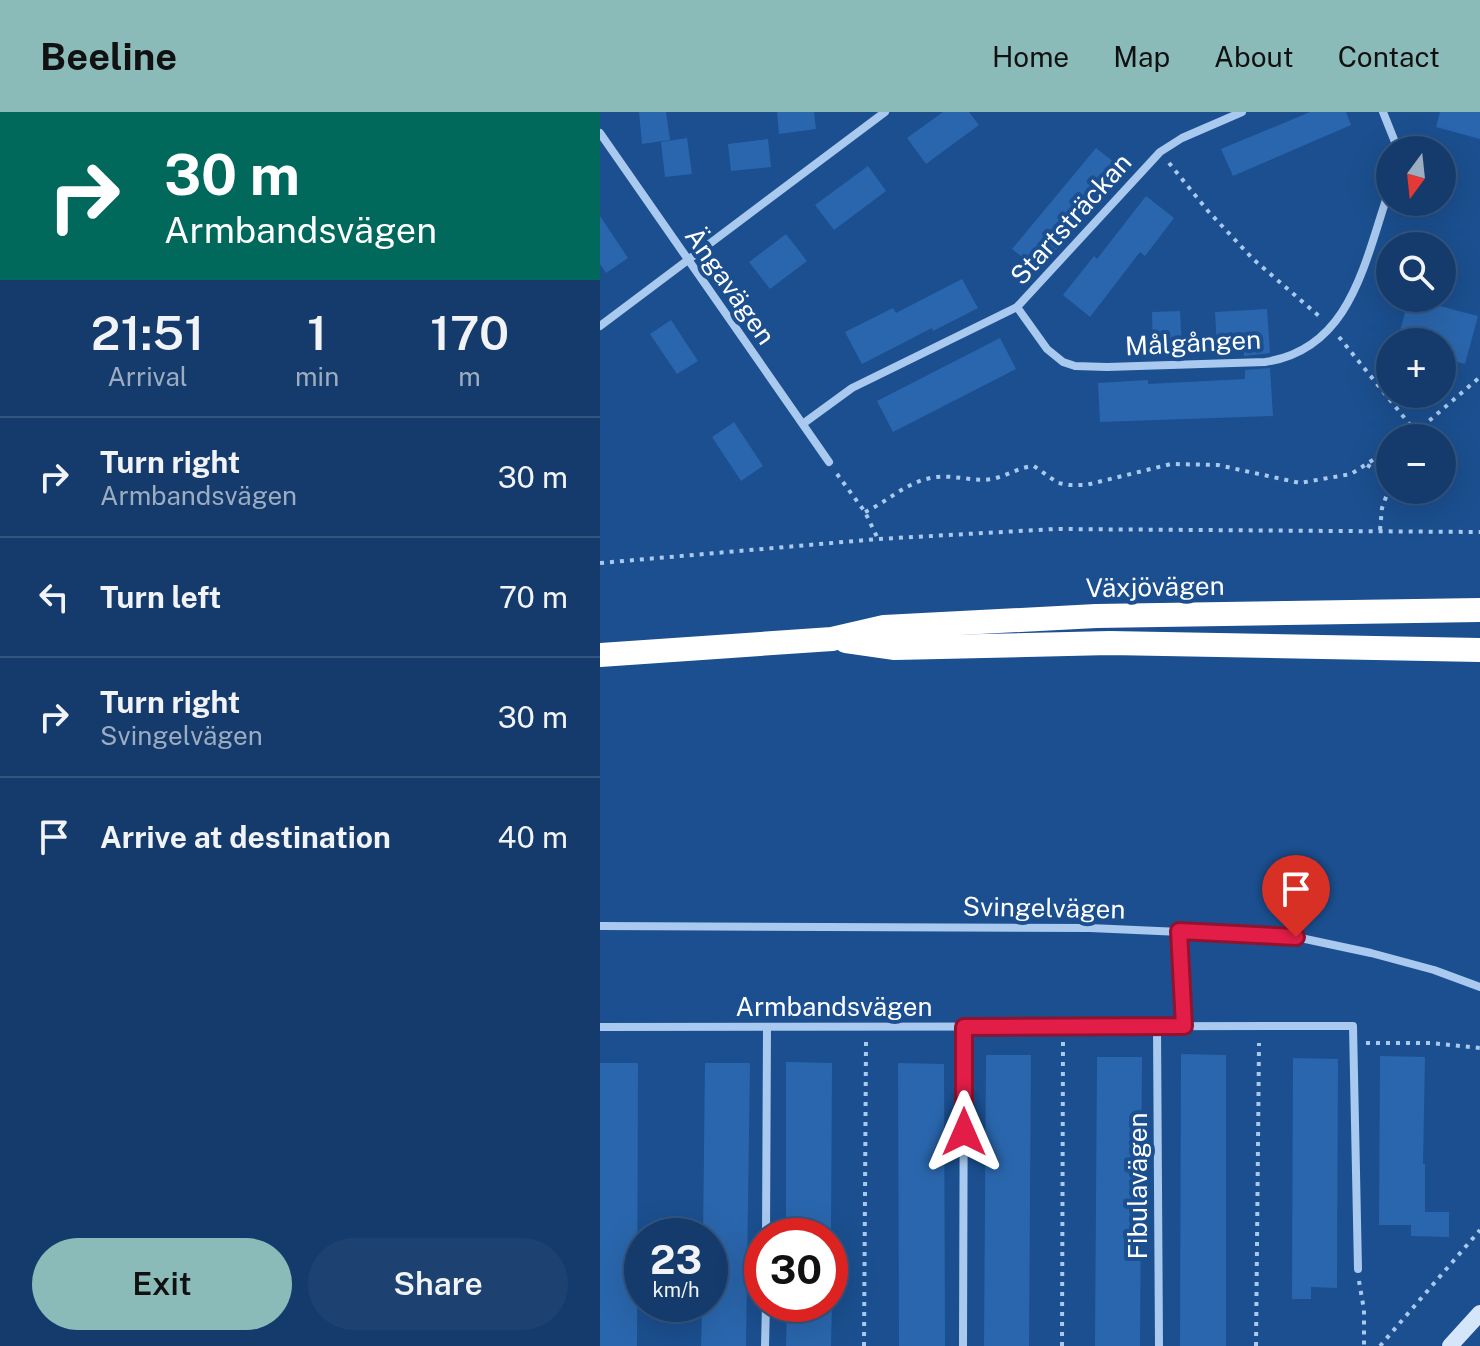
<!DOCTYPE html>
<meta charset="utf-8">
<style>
body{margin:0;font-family:"Public Sans",sans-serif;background:#1d4271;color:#f1f3f6;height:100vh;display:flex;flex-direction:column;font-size:30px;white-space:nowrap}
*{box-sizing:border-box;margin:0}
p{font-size:26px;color:#9dadc1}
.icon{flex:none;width:44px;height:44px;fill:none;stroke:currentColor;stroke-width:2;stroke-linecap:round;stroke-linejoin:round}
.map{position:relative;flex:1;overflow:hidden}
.drawer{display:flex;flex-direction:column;background:#143b6b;width:600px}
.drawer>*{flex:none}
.guide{background:#00695c;color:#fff;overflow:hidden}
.needle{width:52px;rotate:195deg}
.fabs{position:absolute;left:776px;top:24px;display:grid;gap:16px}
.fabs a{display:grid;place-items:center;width:80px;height:80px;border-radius:50%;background:#143b6b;box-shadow:0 8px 32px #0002,0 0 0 2px #33557e;font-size:40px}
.speed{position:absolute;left:24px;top:1106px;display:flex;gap:16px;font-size:40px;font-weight:700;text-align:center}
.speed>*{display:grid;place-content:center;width:104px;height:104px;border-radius:50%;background:#143b6b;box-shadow:0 8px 32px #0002,0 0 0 2px #33557e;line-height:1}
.speed small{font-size:20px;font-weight:400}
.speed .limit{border:12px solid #d22;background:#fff;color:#111}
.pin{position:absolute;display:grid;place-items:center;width:68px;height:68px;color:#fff;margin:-82px -34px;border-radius:50% 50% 50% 0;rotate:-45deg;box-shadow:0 0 8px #0007}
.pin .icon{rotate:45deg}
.me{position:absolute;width:88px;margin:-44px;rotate:0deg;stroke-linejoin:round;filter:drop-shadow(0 0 6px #0008)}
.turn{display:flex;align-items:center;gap:28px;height:168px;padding:0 32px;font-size:36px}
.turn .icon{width:104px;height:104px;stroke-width:2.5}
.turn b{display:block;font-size:56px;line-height:68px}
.eta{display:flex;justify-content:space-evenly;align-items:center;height:136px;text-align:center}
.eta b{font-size:48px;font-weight:600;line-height:56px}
.primary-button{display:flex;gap:16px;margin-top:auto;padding:16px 32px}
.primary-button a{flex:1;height:92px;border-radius:48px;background:#8bbbb9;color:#111;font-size:32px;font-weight:600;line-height:92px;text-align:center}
.primary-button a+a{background:#1d4271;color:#f1f3f6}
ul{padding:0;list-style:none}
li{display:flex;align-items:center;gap:24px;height:120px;padding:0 32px;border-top:2px solid #33557e}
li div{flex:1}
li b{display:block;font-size:30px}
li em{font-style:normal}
header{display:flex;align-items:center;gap:48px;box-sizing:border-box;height:112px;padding:0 40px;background:#8bbbb9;color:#111}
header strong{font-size:38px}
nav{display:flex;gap:44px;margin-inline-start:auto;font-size:28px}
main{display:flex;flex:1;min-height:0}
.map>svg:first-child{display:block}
</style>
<header>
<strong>Beeline</strong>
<nav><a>Home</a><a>Map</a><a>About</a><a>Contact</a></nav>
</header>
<main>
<section class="drawer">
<div class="guide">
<div class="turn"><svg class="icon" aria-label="right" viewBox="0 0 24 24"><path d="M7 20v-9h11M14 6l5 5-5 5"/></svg><div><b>30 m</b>Armbandsvägen</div></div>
</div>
<div class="eta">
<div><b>21:51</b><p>Arrival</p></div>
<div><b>1</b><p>min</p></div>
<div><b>170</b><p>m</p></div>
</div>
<ul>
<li><svg class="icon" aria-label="right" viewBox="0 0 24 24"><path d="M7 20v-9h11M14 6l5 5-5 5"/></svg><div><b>Turn right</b><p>Armbandsvägen</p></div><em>30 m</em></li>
<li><svg class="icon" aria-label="left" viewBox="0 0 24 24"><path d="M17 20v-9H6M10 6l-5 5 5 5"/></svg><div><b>Turn left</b></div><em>70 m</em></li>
<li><svg class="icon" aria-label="right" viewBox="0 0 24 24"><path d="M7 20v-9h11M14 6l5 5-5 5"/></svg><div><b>Turn right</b><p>Svingelvägen</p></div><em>30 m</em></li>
<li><svg class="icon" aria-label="arrive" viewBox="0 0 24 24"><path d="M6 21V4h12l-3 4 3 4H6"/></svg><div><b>Arrive at destination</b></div><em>40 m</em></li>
</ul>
<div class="primary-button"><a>Exit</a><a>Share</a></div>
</section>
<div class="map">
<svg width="880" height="1234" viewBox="0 0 880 1234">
<rect width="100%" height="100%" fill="#1b4f8f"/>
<g fill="#2a66ad">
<polygon points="39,0 66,0 70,28 42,32"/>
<polygon points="177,0 214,0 216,17 179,22"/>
<polygon points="343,0 369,0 379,13 326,52 307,26"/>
<polygon points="710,0 746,0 751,13 633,64 621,37"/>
<polygon points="840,0 880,0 880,27 836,15"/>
<polygon points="87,26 92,62 65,65 61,30"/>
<polygon points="168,27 171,55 131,59 128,32"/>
<polygon points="496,36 524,58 439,158 412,137"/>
<polygon points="268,54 286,79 234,118 215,93"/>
<polygon points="546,84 574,106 545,144 540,140 490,205 463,183 494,144 497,147"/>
<polygon points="0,104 28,146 6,161 0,152"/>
<polygon points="186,122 207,149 170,177 149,150"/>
<polygon points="362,167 378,196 333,219 332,216 262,252 245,220 293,196 296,201"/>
<polygon points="809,186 878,204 865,252 842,246 842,230 797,230"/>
<polygon points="667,197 670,241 644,244 644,235 617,236 615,200"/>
<polygon points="580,199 582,235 553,237 552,200"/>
<polygon points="71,208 98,249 77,262 50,222"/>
<polygon points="400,226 416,257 293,320 277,289"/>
<polygon points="670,256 673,304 500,310 498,271 548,268 548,272 645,267 645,258"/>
<polygon points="134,310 163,354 141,369 112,325"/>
<polygon points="581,942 626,943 626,1234 580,1234"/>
<polygon points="386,943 431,943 429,1234 384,1234"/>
<polygon points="780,944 825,945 823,1052 825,1052 825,1100 849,1100 849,1125 811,1124 811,1113 779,1113"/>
<polygon points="497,945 542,945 540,1234 495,1234"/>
<polygon points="693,946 738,947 737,1176 711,1175 711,1187 692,1187"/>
<polygon points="186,950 232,951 231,1123 212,1122 213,1111 186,1111"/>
<polygon points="0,951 38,951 37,1234 0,1234"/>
<polygon points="105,951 150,951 146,1234 101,1234 102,1200 110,1200 110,1124 103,1124"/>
<polygon points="298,951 344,952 345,1234 299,1234"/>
<polygon points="187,1192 232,1192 231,1234 186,1234"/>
</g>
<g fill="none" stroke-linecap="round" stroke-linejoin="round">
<g stroke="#a9c9ee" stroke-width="4" stroke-dasharray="4 6" stroke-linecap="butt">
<polyline points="569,51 608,99 653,147 719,204"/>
<polyline points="739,225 811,314 813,326"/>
<polyline points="805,326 823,314 880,265"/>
<polyline points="767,353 790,366"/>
<polyline points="237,362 265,400 278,427"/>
<path d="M265,400C289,389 308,368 337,365C355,363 374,370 392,367C407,364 419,355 434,354L458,371L470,373H486L571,352L618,353L700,371L751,362L790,337"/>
<polyline points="780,418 782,396 790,374"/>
<polyline points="0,451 278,427 455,417 880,420"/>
<polyline points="766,931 830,931 880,936"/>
<polyline points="759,1169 764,1198 764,1234"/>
<polyline points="264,1234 266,929"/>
<polyline points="462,1234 463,929"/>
<polyline points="656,1234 659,931"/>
<polyline points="780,1234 880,1118"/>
</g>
<g stroke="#a9c9ee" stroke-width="8">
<polyline points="783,0 795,30 795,38"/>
<polyline points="0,21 229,350"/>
<path d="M417,195L447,237L463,250L475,254L507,255L665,250C753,237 765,146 790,76"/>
<polyline points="0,214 285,0"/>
<polyline points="204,311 252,276 417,195 560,40 582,26 642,0"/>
<polyline points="0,814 490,816 696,825 771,841 834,858 880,875"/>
<polyline points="579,819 584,914"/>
<polyline points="557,914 559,1234"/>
<polyline points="0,915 753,914 758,1157"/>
<polyline points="166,1124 167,915"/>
<polyline points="165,1234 166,1192"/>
<polyline points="363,1234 364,915"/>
</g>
<polyline stroke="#d6e6fa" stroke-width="16" points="850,1234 880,1201"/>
<g stroke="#fff" stroke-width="24">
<polyline points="246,529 295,536 510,531 880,538"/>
<polyline points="0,543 232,527 284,515 496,504 880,498"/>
</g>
</g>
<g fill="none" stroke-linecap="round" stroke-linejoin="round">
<g stroke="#92132f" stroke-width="20">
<polyline id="route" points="364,1020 364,915 584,914 579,819 696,825"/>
</g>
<use href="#route" stroke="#e11d48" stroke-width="14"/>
</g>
<g text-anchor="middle" stroke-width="8" stroke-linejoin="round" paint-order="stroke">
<g font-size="26" fill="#fff" stroke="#1b4f8f">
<text transform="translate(471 107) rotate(-48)" y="9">Startsträckan</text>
<text transform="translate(130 174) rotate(55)" y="9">Ängavägen</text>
<text transform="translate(593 231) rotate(-3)" y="9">Målgången</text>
<text transform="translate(555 475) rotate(-1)" y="9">Växjövägen</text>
<text transform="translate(444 796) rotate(1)" y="9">Svingelvägen</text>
<text x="234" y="904">Armbandsvägen</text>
<text transform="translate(538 1074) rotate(-90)" y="9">Fibulavägen</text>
</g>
</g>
</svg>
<div class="fabs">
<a><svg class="needle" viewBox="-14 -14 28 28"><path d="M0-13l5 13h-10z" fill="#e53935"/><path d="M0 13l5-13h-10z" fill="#9dadc1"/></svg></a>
<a><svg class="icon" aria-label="search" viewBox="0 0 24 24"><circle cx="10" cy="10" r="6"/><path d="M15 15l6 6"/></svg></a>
<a>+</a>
<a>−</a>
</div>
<div class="speed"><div>23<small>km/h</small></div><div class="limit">30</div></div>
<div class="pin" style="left:696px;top:825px;background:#d93025"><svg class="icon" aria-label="arrive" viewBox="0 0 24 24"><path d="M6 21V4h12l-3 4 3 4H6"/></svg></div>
<svg class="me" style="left:364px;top:1020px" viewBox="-20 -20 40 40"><path d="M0-17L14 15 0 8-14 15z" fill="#e11d48" stroke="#fff" stroke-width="4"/></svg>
</div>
</main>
